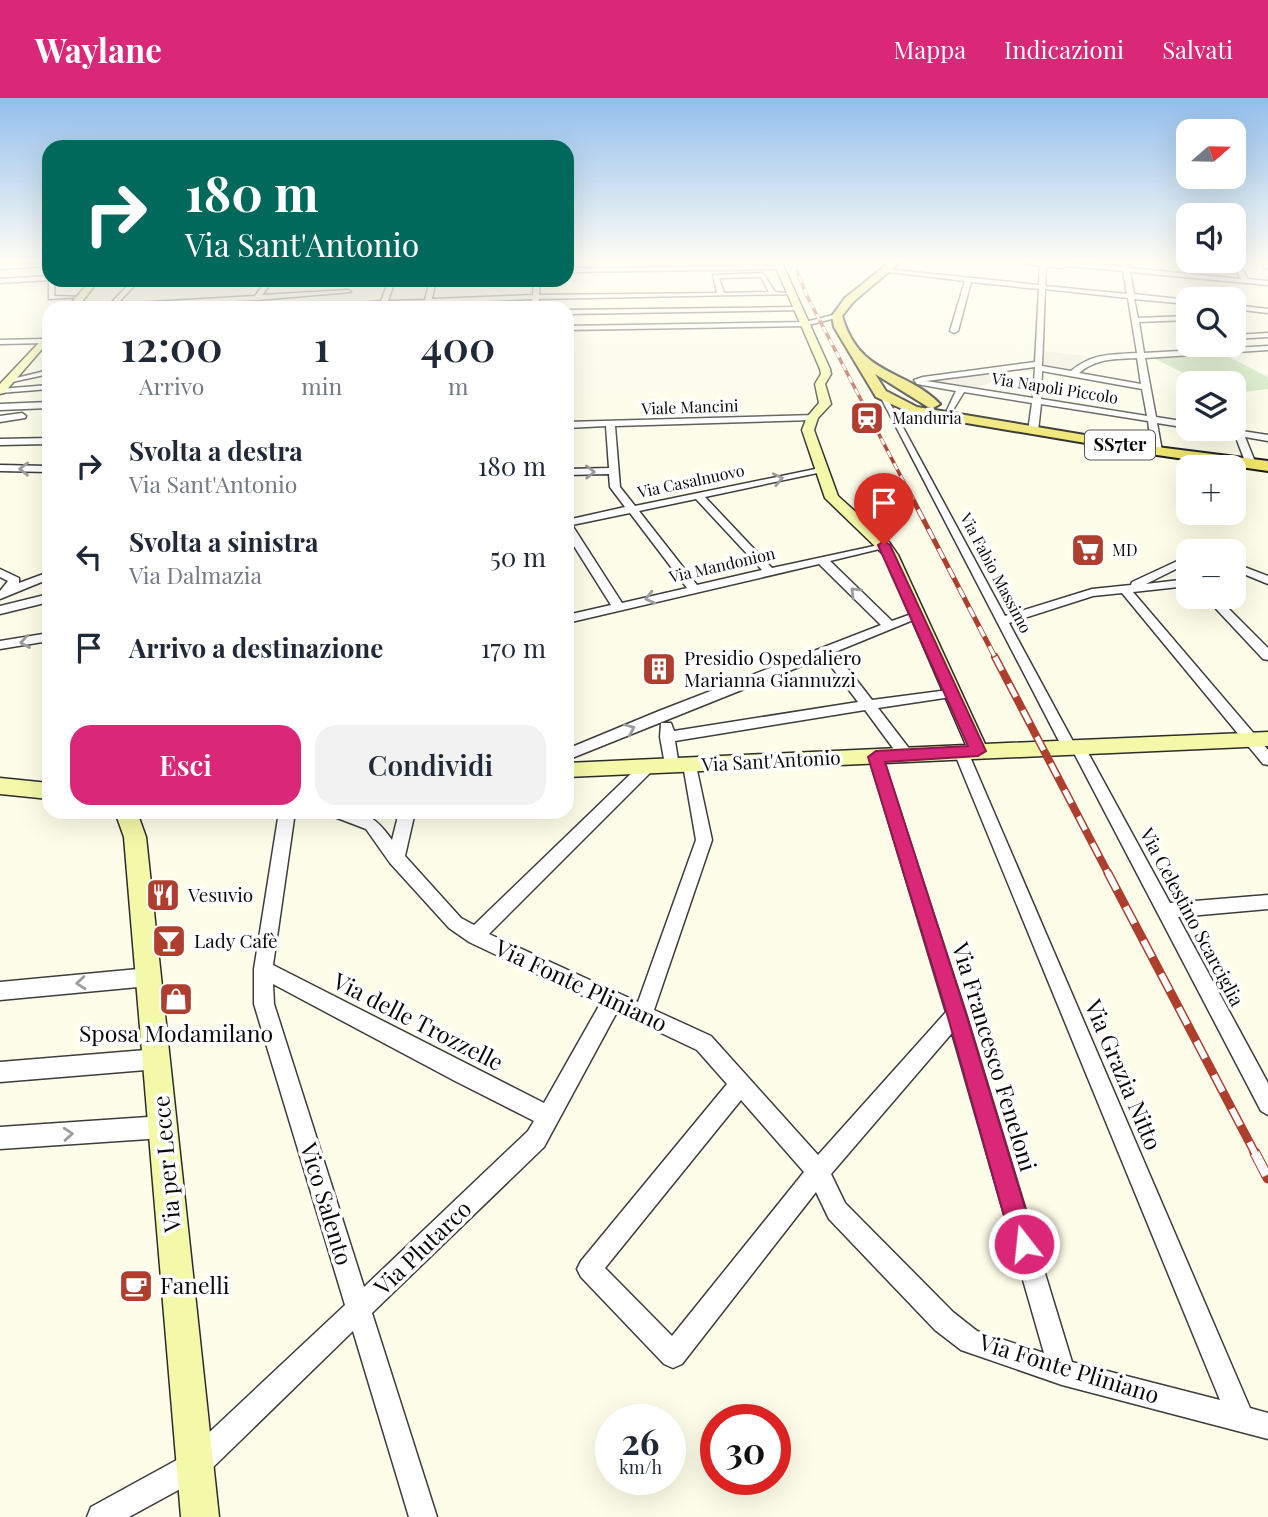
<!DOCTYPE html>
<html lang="it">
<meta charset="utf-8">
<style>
body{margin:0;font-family:"Playfair Display",serif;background:#f2f2f3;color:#1f2937;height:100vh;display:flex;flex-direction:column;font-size:26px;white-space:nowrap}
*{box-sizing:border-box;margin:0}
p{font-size:23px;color:#747a83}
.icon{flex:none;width:38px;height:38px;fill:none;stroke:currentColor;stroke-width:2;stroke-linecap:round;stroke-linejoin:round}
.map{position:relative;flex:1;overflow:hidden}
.details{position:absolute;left:42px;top:203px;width:532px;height:518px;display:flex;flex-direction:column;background:#fff;border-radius:21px;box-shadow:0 7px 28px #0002}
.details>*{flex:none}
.hud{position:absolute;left:42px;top:42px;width:532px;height:147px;border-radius:21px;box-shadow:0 7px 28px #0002;background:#00695c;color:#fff;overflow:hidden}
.needle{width:46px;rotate:70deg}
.controls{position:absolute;left:1176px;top:21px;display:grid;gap:14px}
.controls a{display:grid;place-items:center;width:70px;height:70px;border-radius:14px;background:#fff;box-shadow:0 7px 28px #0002;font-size:35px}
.speed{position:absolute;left:595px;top:1306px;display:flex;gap:14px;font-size:35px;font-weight:700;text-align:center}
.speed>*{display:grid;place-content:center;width:91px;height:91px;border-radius:50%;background:#fff;box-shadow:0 7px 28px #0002;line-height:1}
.speed small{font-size:18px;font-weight:400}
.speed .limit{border:10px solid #d22;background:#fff;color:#111}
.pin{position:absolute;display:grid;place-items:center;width:60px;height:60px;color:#fff;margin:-72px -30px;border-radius:50% 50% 50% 0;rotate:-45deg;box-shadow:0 0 7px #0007}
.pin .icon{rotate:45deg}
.me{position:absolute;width:77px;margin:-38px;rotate:344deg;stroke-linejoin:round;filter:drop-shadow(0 0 5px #0008)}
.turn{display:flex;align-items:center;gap:24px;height:147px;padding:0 28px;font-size:32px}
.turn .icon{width:91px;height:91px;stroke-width:2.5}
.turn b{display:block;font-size:49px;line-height:60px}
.eta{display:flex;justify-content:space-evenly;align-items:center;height:119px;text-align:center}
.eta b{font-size:42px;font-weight:600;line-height:49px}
.primary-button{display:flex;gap:14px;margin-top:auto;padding:14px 28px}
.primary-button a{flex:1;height:80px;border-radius:21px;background:#db2777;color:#fff;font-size:28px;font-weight:600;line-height:80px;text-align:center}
.primary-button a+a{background:#f2f2f3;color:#1f2937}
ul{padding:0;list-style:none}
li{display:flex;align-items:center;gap:21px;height:91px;padding:0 28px}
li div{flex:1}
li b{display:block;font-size:26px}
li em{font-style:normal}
header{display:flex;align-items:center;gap:42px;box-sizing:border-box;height:98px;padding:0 35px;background:#db2777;color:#fff}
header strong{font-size:33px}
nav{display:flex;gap:38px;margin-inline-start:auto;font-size:24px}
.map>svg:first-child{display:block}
</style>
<header>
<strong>Waylane</strong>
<nav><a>Mappa</a><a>Indicazioni</a><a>Salvati</a></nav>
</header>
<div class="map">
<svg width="1268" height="1419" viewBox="0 0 1268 1419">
<rect width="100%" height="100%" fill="#fdfde9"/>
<polygon fill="#c6e4b6" points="1225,257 1268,279 1268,291 1234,295 1234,285 1204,285 1153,260"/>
<g fill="#ebeada">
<polygon points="1043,253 1087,258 1068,273 1044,268"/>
<polygon points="1031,269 1035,273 1001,274 1006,279 976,290 1033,300 932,283"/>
</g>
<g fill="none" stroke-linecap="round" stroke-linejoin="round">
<g stroke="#3d3d3d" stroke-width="3">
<g id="street">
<polygon points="49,165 49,168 0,171 0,167"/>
<path d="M1025,165H1072L1123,169L1122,165H1128L1129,170L1241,181L1232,165H1238L1248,181L1268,183V187L1130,174L1134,196L1188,202V206L1134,201L1138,220L1188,218V222L1139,224L1144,255L1268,248V252L1145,260L1156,319L1188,324V330L1157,325L1162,353L1157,356L1152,353L1148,323L1041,306L1038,333L1033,336L1028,333L1032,305L964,294L953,312H947L956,293L917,286L914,282L923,279L1035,264L1039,191L971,184L958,233L954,235L950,233L965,183L881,173L884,171L1039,187L1040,168ZM1046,168L1063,170L1067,168L1123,173L1127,196L1045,188ZM1045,191L1128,200L1137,255C1109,257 1093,255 1071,273L1042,268ZM1137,260L1141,286L1079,275C1097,260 1115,261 1137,260ZM1035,269L1033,300L926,283ZM1042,273L1142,291L1147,318L1041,301Z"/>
<polygon points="1263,165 1268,165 1268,171 1266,170"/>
<polygon points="781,168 783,171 567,174 567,170"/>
<path d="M763,175L775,194L795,196L539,201L538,210H532V201L343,209L340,207L381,203L389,182H395L388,203L425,202L430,182H436L432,201L533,197L534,182H540L539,197L717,195L713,177ZM761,179L769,194L724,195L719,180Z"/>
<polygon points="49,178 49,182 55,182 54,198 84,199 49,201 49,182 0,185 0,181"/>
<polygon points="133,182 140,182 117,206 255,198 267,182 273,182 262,197 348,192 351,194 257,202 83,210 109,207"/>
<polygon points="1234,207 1268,211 1268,215 1234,211"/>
<polygon points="799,209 801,212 567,216 567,212"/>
<polygon points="837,216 839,219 805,228 567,232 567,228 805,224"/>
<polygon points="1268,235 1268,239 1234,241 1234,237"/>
<polygon points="44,241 47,245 0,246 0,242"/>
<polygon points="49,272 49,276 12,284 8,282"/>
<polygon points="49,287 49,291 0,295 0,291"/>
<polygon points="878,294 885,296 1005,518 1092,491 1131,487 1132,484 1188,458 1188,465 1146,486 1188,481 1188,488 1133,494 1268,652 1268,667 1263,666 1122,495 1093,498 1009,525 1075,647 1084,647 1086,651 1170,805 1268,797 1268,811 1178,819 1268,985 1268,1017 1261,1013 1074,655 1065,655 1063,651"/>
<polygon points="49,304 49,310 0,312 0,306"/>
<polygon points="22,315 26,318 25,320 0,324 0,318"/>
<path d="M816,317L817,319L813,322L615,328L620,389L635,408L825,369L827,371L822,374L705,399L772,470L888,445V449L830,463L892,523L917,514L923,518L835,554L872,602L956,591L958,594L951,599L878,610L911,653L913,657L911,661H901L865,612L675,643L679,668L676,672H666L660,639L661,625H671L674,633L858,604L824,559L567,662V651L659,613L881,527L819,466L567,525V517L611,507L567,437V422L625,409L610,389L609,376L567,377V371L609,370L606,328L567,330V324ZM696,401L762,472L697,487L639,413ZM630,415L687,490L622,505L572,427Z"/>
<polygon points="1236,326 1242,333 1268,337 1268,343 1245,339 1256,366 1254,368 1246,366 1235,337 1208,331 1233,332"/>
<polygon points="49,340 49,346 0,347 0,341"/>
<polygon points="0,367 49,368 49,374 0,373"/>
<polygon points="1234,465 1268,478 1268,486 1234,472"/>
<polygon points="0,471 19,480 19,485 49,474 49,481 0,501 0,493 8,483 0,479"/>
<polygon points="49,496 49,504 0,516 0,508"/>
<polygon points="1205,499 1217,499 1268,550 1268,562 1263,561"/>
<polygon points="49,535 49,543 0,551 0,543"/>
<path d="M961,649L968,654L1250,1310L1268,1315V1341L1062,1287L961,1252L935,1232L829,1121L816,1094L682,1266L673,1270L664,1266L581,1179L577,1171L581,1163L727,986L697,952L617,914L544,1049L372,1215L437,1419H409L353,1233L204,1378L129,1419H87L91,1409L184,1358L345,1207L254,906V871L279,714H295L273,867L544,1005L600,906L469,844L449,830L390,765L366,731L332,718L330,714C363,714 372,714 392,742L399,714H415L405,758L461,820L474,827L642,665H652L655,669L652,673L489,836L638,904L696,742L683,667L685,663H695L712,742L654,912L711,938L818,1057L946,914L869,659L871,655H881L966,916L1072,1264L1220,1302L954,654ZM273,886L455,983L534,1023L528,1033L364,1189L274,906ZM952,935L1044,1255L977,1233L953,1214L845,1105L831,1076ZM741,1002L804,1074L672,1238L605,1170Z"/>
<polygon points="149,870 156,873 158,879 156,885 149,888 0,902 0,884"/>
<polygon points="158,951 165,954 168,961 165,968 158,971 0,984 0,964"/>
<polygon points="163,1018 171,1021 174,1029 171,1037 163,1040 0,1051 0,1029"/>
</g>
</g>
<g stroke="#2c2c2c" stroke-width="3">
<g id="secondary">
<polygon points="774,165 782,165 830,271 831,276 825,286 831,306 818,320 814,332 838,398 889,444 898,457 985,646 1268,634 1268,648 567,679 567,665 966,647 884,457 825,400 802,332 807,319 819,305 815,286 821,276 820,271"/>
<polygon points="91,182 99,182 77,210 67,210"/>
<polygon points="49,234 49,243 4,295 0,296 0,286"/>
<polygon points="0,680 49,685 49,701 0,696"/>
<polygon points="115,714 137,714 146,739 219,1419 181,1419 124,739"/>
</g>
</g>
<g stroke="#1b1b1b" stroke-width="4">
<path id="primary" d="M889,165H899L853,204L842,218C860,279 905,270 940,306L933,310L928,309L875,276L886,293L917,309L1157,349L1268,363V373L1157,357L913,316L876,299L834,229L832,218L845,200Z"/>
</g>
<use href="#street" fill="#fff" fill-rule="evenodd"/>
<use href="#secondary" fill="#f4f9a9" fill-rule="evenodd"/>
<use href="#primary" fill="#eee469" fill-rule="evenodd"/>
<g stroke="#ae3e2e" stroke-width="3.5">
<polyline id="rail-far4" points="794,165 807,198 909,394"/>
</g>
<g stroke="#ae3e2e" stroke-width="5">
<polyline id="rail-far3" points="908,392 996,561"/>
</g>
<g stroke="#ae3e2e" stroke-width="8">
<polyline id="rail-far2" points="995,559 1109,777"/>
</g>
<g stroke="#ae3e2e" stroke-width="9">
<polyline id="rail-far1" points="1108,775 1256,1057"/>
</g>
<g stroke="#ae3e2e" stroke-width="11">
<polyline id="rail" points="1255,1055 1268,1080"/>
</g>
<use href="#rail-far4" stroke="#fff" stroke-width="2.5" stroke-dasharray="7" stroke-linecap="butt"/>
<use href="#rail-far3" stroke="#fff" stroke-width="3.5" stroke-dasharray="11" stroke-linecap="butt"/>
<use href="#rail-far2" stroke="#fff" stroke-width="5" stroke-dasharray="15" stroke-linecap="butt"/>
<use href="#rail-far1" stroke="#fff" stroke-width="6" stroke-dasharray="19" stroke-linecap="butt"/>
<use href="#rail" stroke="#fff" stroke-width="9" stroke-dasharray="25" stroke-linecap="butt"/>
</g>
<defs><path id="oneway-chevron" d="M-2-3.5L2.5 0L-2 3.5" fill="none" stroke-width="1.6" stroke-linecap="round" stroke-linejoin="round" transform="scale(1.75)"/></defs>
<g stroke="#9d9d9d">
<use href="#oneway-chevron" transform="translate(24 371) rotate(-179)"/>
<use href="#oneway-chevron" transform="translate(590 374) rotate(-1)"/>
<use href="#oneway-chevron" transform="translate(778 381) rotate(-12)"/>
<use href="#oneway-chevron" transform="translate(855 494) rotate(-135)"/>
<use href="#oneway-chevron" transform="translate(650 500) rotate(166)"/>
<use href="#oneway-chevron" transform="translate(25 544) rotate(171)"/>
<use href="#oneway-chevron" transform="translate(630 631) rotate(-23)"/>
<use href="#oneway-chevron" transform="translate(81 885) rotate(175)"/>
<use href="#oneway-chevron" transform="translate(68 1036) rotate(-4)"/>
</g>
<linearGradient id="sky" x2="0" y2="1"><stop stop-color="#92beec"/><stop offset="0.45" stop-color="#fefef5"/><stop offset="1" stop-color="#fefef5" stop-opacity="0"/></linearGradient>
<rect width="1268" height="363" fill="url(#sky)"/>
<polygon fill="#db2777" stroke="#8e194d" stroke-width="2" points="884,443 890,447 986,653 978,658 885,664 966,916 1036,1146 1033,1154 1024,1158 1016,1154 1012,1146 947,916 868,659 876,653 968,648 878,447"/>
<defs>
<g id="station-square" transform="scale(1.75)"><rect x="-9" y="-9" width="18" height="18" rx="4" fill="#ae3e2e" stroke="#fff"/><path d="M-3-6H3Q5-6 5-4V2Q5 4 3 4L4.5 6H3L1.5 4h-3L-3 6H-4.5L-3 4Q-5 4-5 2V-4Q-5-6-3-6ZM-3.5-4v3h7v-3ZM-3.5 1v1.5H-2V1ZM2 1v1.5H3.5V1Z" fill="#fff"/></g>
<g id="supermarket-square" transform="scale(1.75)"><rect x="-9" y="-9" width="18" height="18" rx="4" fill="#ae3e2e" stroke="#fff"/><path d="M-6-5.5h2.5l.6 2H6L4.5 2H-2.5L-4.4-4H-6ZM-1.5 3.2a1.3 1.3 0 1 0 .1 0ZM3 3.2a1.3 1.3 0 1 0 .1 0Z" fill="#fff"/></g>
<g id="building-square" transform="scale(1.75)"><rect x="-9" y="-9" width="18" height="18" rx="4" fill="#ae3e2e" stroke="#fff"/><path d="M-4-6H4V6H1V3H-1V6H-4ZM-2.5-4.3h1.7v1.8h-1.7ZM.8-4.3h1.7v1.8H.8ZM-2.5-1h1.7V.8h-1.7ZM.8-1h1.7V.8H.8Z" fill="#fff"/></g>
<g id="restaurant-square" transform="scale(1.75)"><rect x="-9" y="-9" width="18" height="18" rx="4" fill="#ae3e2e" stroke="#fff"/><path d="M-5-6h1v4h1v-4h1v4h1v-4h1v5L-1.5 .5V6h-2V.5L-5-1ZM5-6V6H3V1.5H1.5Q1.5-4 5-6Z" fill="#fff"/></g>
<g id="bar-square" transform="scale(1.75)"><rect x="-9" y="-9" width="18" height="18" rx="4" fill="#ae3e2e" stroke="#fff"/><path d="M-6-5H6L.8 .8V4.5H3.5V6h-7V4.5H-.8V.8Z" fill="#fff"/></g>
<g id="shop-square" transform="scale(1.75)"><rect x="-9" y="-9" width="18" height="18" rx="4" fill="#ae3e2e" stroke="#fff"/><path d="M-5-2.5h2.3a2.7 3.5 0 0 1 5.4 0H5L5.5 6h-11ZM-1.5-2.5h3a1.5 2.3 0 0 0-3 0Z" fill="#fff"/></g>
<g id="cafe-square" transform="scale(1.75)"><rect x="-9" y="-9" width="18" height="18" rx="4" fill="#ae3e2e" stroke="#fff"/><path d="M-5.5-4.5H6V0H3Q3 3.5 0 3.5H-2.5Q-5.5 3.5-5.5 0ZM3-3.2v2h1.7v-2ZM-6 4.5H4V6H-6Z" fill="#fff"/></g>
</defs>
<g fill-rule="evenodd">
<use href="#station-square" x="867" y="320"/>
<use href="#supermarket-square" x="1088" y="452"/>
<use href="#building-square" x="659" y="571"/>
<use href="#restaurant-square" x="163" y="797"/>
<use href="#bar-square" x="169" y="843"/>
<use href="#shop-square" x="176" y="901"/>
<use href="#cafe-square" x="136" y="1188"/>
</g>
<g text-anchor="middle" stroke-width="7" stroke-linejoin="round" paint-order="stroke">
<g font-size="16" fill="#0a0a0a" stroke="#fff">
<text transform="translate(1055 290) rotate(9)" y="6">Via Napoli Piccolo</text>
<text transform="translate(690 309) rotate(-2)" y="6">Viale Mancini</text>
<text transform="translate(691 383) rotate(-12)" y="6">Via Casalnuovo</text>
<text transform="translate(722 467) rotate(-13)" y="6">Via Mandonion</text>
<text transform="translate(996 475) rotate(62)" y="6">Via Fabio Massimo</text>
</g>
<g font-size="16" fill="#0a0a0a" stroke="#fff" text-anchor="start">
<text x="892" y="326">Manduria</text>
<text x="1112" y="458">MD</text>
</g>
<rect fill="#fff" stroke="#545454" stroke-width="2" x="1085" y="332.5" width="70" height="29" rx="5"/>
<g font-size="18" font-weight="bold" fill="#0a0a0a">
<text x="1120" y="353">SS7ter</text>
</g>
<g font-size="19" fill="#0a0a0a" stroke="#fff" text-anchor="start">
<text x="684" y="567">Presidio Ospedaliero<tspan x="684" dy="22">Marianna Giannuzzi</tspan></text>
<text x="188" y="804">Vesuvio</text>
<text x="194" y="850">Lady Cafè</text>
</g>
<g font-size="19" fill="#0a0a0a" stroke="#fff">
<text transform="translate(771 663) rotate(-3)" y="7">Via Sant'Antonio</text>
<text transform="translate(1192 819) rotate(62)" y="7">Via Celestino Scarciglia</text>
</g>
<g font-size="23" fill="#0a0a0a" stroke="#fff">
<text transform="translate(581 888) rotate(25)" y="8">Via Fonte Pliniano</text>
<text transform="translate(418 924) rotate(27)" y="8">Via delle Trozzelle</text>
<text transform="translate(994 959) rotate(73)" y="8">Via Francesco Feneloni</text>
<text transform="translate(1123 977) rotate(67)" y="8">Via Grazia Nitto</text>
<text transform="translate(167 1066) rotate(-95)" y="8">Via per Lecce</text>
<text transform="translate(326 1106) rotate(73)" y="8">Vico Salento</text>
<text transform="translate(423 1150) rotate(-44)" y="8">Via Plutarco</text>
<text transform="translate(1069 1271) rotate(17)" y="8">Via Fonte Pliniano</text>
</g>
<g font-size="23" fill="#0a0a0a" stroke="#fff">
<text x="176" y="944">Sposa Modamilano</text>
<text x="160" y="1196" text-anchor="start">Fanelli</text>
</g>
</g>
</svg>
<div class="controls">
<a><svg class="needle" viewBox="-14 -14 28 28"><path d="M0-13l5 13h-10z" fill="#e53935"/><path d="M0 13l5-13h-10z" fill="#747a83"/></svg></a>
<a><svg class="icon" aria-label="sound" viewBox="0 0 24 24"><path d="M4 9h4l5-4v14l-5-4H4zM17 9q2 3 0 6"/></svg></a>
<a><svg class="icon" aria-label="search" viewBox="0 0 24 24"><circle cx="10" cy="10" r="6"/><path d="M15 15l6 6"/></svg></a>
<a><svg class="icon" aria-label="layers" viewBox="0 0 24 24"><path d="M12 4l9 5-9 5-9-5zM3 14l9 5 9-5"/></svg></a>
<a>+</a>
<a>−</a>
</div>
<div class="speed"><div>26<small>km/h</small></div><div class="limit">30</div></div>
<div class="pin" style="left:884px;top:447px;background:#d93025"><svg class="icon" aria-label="arrive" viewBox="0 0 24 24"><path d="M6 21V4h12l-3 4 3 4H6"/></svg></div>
<svg class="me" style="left:1024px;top:1146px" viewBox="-20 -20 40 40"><circle r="17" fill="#db2777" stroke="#fff" stroke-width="3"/><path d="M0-11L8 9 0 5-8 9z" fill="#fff"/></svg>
<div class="hud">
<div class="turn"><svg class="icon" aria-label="right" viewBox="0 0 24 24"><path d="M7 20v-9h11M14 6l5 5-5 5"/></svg><div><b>180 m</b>Via Sant'Antonio</div></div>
</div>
<section class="details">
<div class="eta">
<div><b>12:00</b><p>Arrivo</p></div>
<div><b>1</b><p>min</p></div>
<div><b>400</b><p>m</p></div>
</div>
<ul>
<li><svg class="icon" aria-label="right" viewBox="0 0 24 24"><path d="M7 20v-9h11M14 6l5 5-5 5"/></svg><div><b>Svolta a destra</b><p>Via Sant'Antonio</p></div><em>180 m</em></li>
<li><svg class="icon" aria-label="left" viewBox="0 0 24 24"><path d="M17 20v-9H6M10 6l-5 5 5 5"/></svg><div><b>Svolta a sinistra</b><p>Via Dalmazia</p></div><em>50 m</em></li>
<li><svg class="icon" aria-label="arrive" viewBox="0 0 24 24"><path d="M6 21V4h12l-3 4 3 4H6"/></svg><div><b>Arrivo a destinazione</b></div><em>170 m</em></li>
</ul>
<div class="primary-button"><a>Esci</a><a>Condividi</a></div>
</section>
</div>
